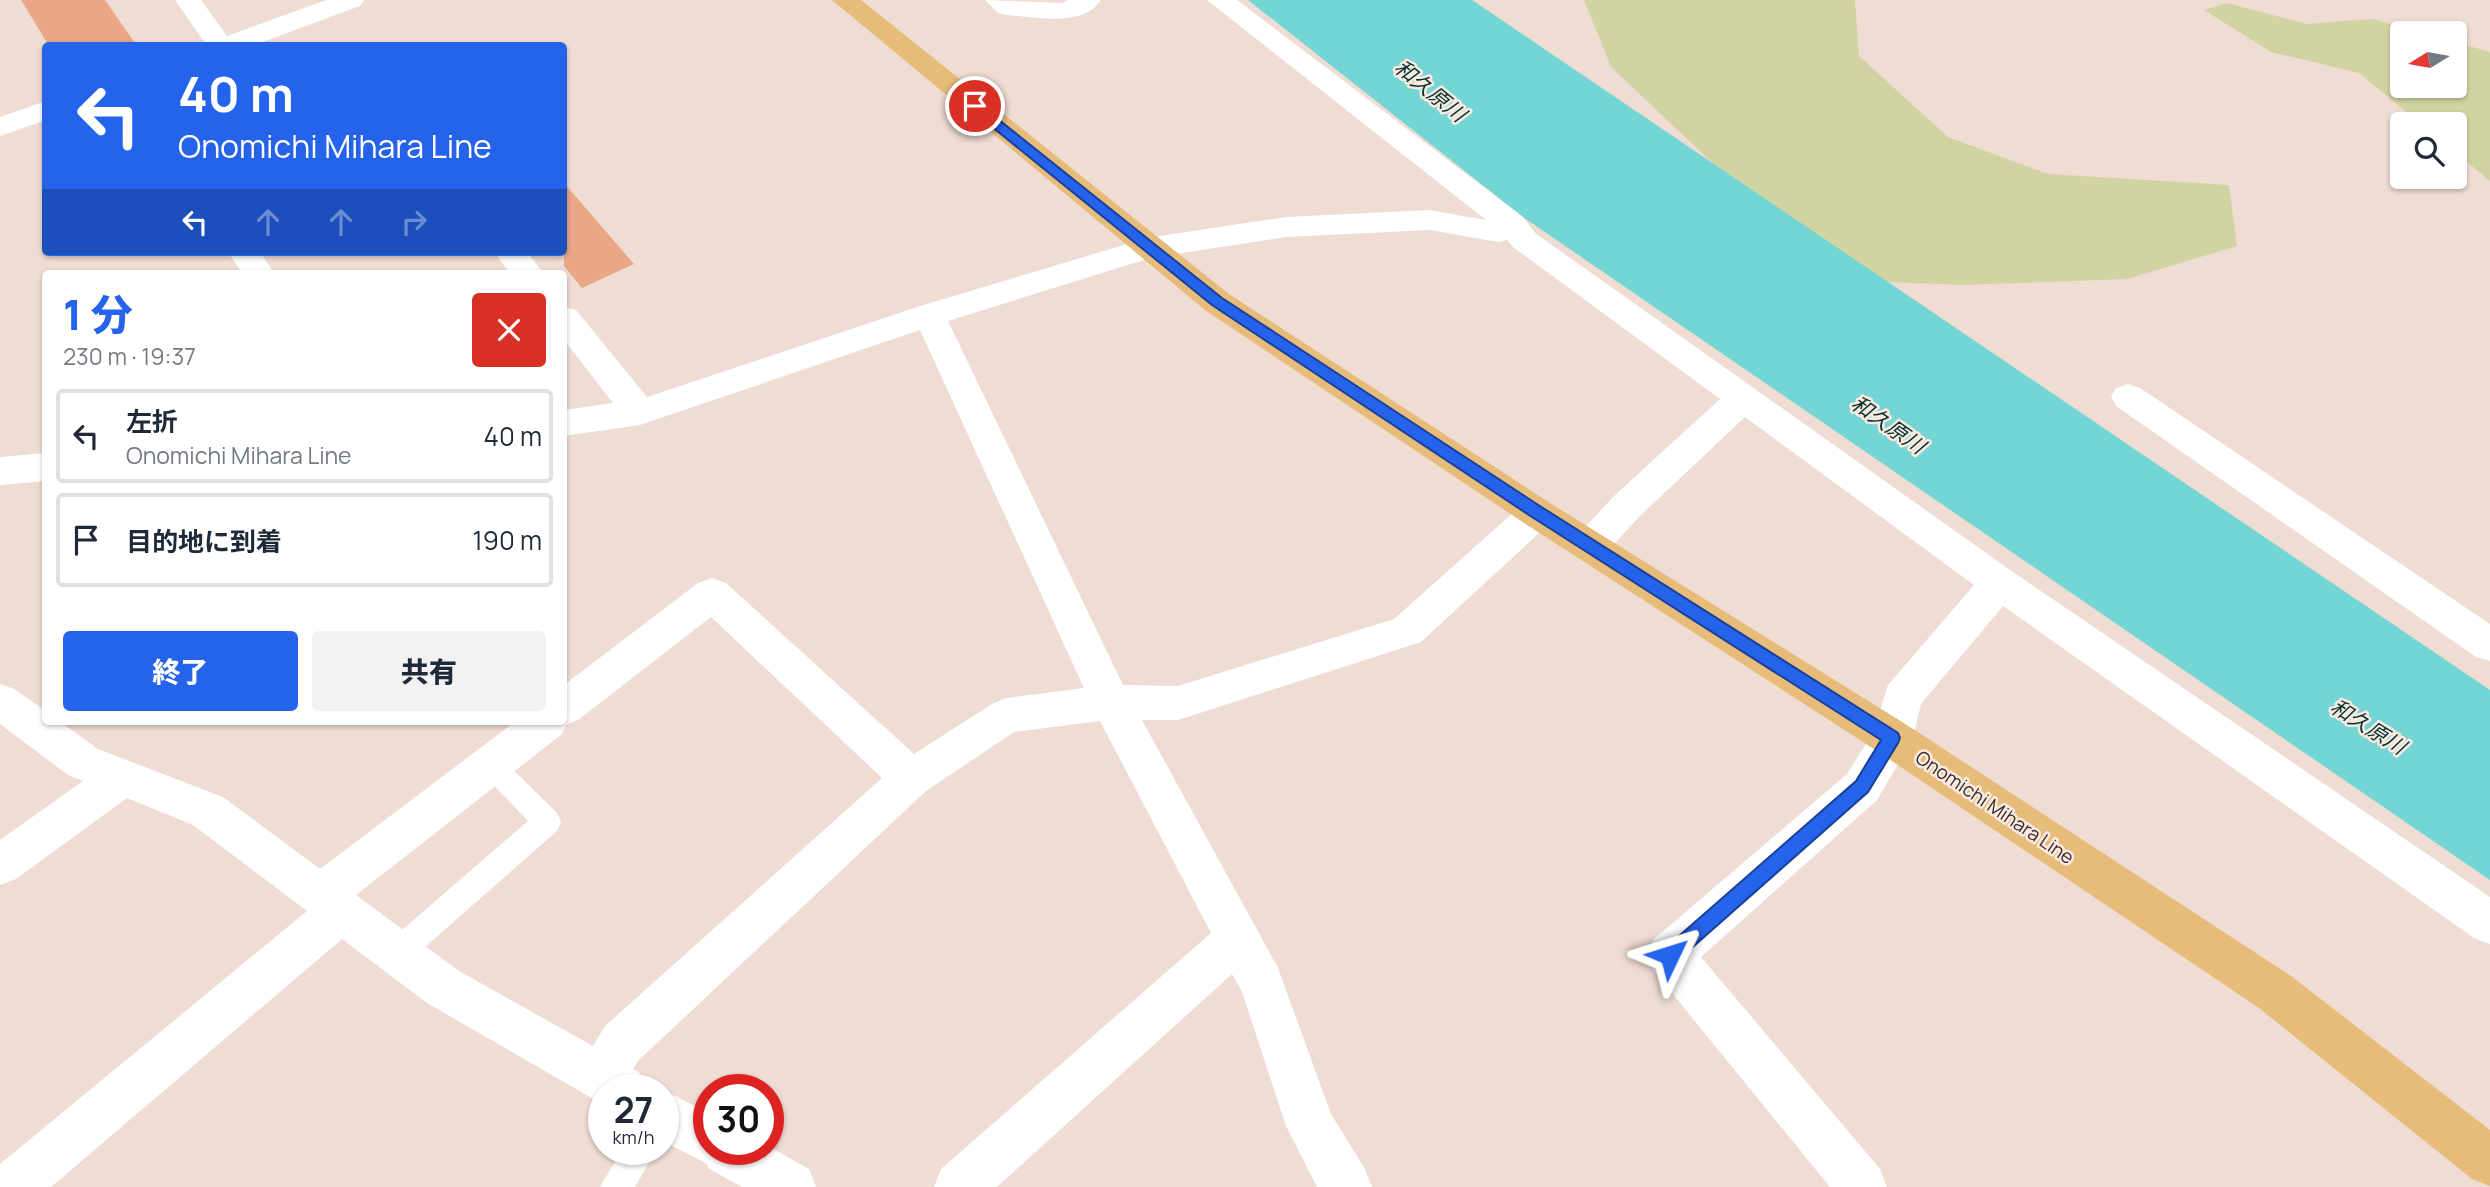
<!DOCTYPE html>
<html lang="ja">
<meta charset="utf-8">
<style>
body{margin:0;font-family:Manrope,"Noto Sans JP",sans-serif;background:#f2f2f3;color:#1f2937;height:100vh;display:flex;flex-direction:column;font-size:26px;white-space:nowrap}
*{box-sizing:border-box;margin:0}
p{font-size:23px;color:#747a83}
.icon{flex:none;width:38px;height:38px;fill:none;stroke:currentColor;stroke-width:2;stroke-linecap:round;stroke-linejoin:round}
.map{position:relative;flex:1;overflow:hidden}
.sheet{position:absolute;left:42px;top:270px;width:525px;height:455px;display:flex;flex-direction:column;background:#fff;border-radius:7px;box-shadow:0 2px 5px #0004}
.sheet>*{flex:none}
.top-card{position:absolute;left:42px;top:42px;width:525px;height:214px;border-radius:7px;box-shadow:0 2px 5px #0004;background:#2563eb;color:#fff;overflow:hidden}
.needle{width:46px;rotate:259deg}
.tools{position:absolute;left:2390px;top:21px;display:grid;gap:14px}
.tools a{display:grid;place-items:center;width:77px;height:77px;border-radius:7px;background:#fff;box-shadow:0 2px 5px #0004;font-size:35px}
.speed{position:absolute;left:588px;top:1074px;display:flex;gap:14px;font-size:35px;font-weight:700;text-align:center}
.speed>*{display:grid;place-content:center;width:91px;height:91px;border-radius:50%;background:#fff;box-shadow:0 2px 5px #0004;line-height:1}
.speed small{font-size:18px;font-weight:400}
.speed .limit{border:10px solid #d22;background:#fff;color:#111}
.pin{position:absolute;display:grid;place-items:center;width:60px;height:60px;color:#fff;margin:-30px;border:4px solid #fff;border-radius:50%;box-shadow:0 2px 7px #0007}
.me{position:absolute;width:77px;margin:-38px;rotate:49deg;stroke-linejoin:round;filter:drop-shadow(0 0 5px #0008)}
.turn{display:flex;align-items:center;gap:24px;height:147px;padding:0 21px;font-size:32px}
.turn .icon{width:91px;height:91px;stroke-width:2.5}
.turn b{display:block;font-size:49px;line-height:60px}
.lanes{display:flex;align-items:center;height:66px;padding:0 21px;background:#0003;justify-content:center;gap:35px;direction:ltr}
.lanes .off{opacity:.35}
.round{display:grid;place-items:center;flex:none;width:74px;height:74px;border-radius:7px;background:#f2f2f3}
.head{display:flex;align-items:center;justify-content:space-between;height:119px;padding:0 21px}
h1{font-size:42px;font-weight:800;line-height:52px;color:#2563eb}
.button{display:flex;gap:14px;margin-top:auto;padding:14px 21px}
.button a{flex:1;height:80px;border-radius:7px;background:#2563eb;color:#fff;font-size:28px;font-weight:800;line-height:80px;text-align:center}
.button a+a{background:#f2f2f3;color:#1f2937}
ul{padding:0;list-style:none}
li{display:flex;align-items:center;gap:21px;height:94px;margin:0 14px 10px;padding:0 7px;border:4px solid #e0e1e3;border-radius:7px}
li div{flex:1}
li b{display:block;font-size:26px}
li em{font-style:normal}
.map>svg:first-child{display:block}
</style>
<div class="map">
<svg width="2490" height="1187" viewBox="0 0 2490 1187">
<rect width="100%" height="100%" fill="#efdcd3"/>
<g fill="#d1d4a2">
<polygon points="1584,0 1855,0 1859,56 1948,137 2048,174 2229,185 2237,246 2127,279 1962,285 1888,282 1742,191 1611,67"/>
<polygon points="2227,3 2307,24 2373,19 2423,33 2403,33 2403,86 2455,86 2455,42 2490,52 2490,181 2455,152 2455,124 2421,124 2359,73 2271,52 2204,10"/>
</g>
<polygon fill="#74d5d5" points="1248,0 1472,0 2490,690 2490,880 1523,217"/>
<g fill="#eaa786">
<polygon points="21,0 105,0 137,46 49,46"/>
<polygon points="564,183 634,264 582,288 564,266"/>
</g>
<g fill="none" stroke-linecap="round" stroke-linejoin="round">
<g fill="#fff" fill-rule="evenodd">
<polygon points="490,752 499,756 557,813 561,822 557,831 408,962 398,966 388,962 383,952 388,942 528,821 481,772 477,764 481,756"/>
<polygon points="622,1150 656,1150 635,1187 600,1187"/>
</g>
<g fill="#fff" fill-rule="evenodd">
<polygon points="175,0 201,0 227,36 326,0 364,0 360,6 252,46 207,46"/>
<path d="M985,0L1063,3L1068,0H1101C1082,28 1036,17 1007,15L998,13Z"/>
<path d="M1207,0H1237L1523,217L1535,233L2013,572L2490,897V944L2474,938L2003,606L1921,704L1913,738L1877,800L1701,957L1880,1169L1887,1187H1830L1654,971L1647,955L1654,939L1847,774L1873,733L1888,685L1974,585L1745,417L1640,516L1603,556L1590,561L1577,556L1571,546L1577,536L1614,496L1720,399L1513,247L1507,240L1499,242L1429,230L1286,237L1150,258L948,321L1123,685L1178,686L1394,619L1524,503L1537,499L1550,503L1555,513L1550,523L1421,642L1178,720H1142L1278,968L1331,1114L1365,1169L1372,1187H1317L1286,1126L1242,992L1232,974L997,1187H934L941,1169L1211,933L1100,721L1014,732L926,791L639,1060L633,1069L639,1072L646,1090H604V1105L427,1003L342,939L51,1187H0V1164L307,911L193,825L127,798L16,879L0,885V840L83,781L68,775L0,724V684L14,689L46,711V721H59L98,749L223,797L320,869L516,721H564V685L698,583L712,578L726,583L914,754L992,704L1006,698L1084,688L920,330L640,425L564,436V410L613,403L564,340V307L576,310L647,397L917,307L1147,238L1286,217L1429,210L1486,220ZM711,617L882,778L605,1026L593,1046L459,971L356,895L562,734L566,725L578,720Z"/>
<polygon points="46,101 46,120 0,136 0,117"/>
<polygon points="228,252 260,252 274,273 242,273"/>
<polygon points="494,252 527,252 543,273 510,273"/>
<polygon points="2128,384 2140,388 2490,624 2490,661 2476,657 2116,406 2111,397 2116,388"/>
<polygon points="46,453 46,481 0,485 0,457"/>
<polygon points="661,1090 663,1090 709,1113 709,1150 768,1150 768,1146 809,1169 816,1187 742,1187 708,1168 707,1164 663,1141"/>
</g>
<polygon fill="#e7bc7b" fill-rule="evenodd" points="832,0 861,0 1229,294 1550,503 1907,725 2291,976 2490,1130 2490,1186 2472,1179 2259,1008 1877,751 1524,523 1205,310"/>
</g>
<polygon fill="#2563eb" stroke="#184099" stroke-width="2" points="970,104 979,104 1222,298 1543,508 1898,733 1900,738 1898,743 1868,792 1677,961 1670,964 1664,961 1661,955 1664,949 1856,781 1881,740 1532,517 1212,305 970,109"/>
<g text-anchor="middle" stroke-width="5" stroke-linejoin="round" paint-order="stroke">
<g font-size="19" fill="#352e2b" stroke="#fce9e0">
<text transform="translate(1995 807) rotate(34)" y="7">Onomichi Mihara Line</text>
</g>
<g font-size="21" font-style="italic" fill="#023434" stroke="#fce9e0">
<text transform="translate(1430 91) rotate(39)" y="7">和久原川</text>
<text transform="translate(1888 425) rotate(35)" y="7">和久原川</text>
<text transform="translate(2368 727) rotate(32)" y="7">和久原川</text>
</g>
</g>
</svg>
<div class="tools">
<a><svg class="needle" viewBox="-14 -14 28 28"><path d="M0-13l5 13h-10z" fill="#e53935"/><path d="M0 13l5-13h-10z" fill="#747a83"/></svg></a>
<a><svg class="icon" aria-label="search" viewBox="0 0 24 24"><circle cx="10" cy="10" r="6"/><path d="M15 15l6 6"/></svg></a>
</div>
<div class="speed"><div>27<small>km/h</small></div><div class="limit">30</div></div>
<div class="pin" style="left:975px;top:106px;background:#d93025"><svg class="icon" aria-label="arrive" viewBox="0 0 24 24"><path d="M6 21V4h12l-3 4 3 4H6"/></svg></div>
<svg class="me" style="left:1670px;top:955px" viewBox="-20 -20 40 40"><path d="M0-17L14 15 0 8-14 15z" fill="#2563eb" stroke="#fff" stroke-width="4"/></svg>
<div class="top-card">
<div class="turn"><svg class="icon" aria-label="left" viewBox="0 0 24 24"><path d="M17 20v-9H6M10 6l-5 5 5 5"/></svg><div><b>40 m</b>Onomichi Mihara Line</div></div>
<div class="lanes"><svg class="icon" aria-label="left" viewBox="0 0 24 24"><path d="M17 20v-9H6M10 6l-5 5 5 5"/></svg><svg class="icon off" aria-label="ahead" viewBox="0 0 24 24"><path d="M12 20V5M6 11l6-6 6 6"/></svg><svg class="icon off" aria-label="ahead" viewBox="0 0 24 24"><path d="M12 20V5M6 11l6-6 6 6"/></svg><svg class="icon off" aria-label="right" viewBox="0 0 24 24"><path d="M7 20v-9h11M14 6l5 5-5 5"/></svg></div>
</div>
<section class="sheet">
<div class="head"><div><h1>1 分</h1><p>230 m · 19:37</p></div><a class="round" style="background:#d93025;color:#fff"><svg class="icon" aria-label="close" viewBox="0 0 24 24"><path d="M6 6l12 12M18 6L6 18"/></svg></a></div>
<ul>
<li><svg class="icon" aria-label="left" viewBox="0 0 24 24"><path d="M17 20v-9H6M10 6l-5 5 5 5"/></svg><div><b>左折</b><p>Onomichi Mihara Line</p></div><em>40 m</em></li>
<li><svg class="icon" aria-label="arrive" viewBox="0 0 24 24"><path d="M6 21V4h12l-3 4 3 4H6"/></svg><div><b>目的地に到着</b></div><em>190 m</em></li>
</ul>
<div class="button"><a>終了</a><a>共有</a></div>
</section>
</div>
